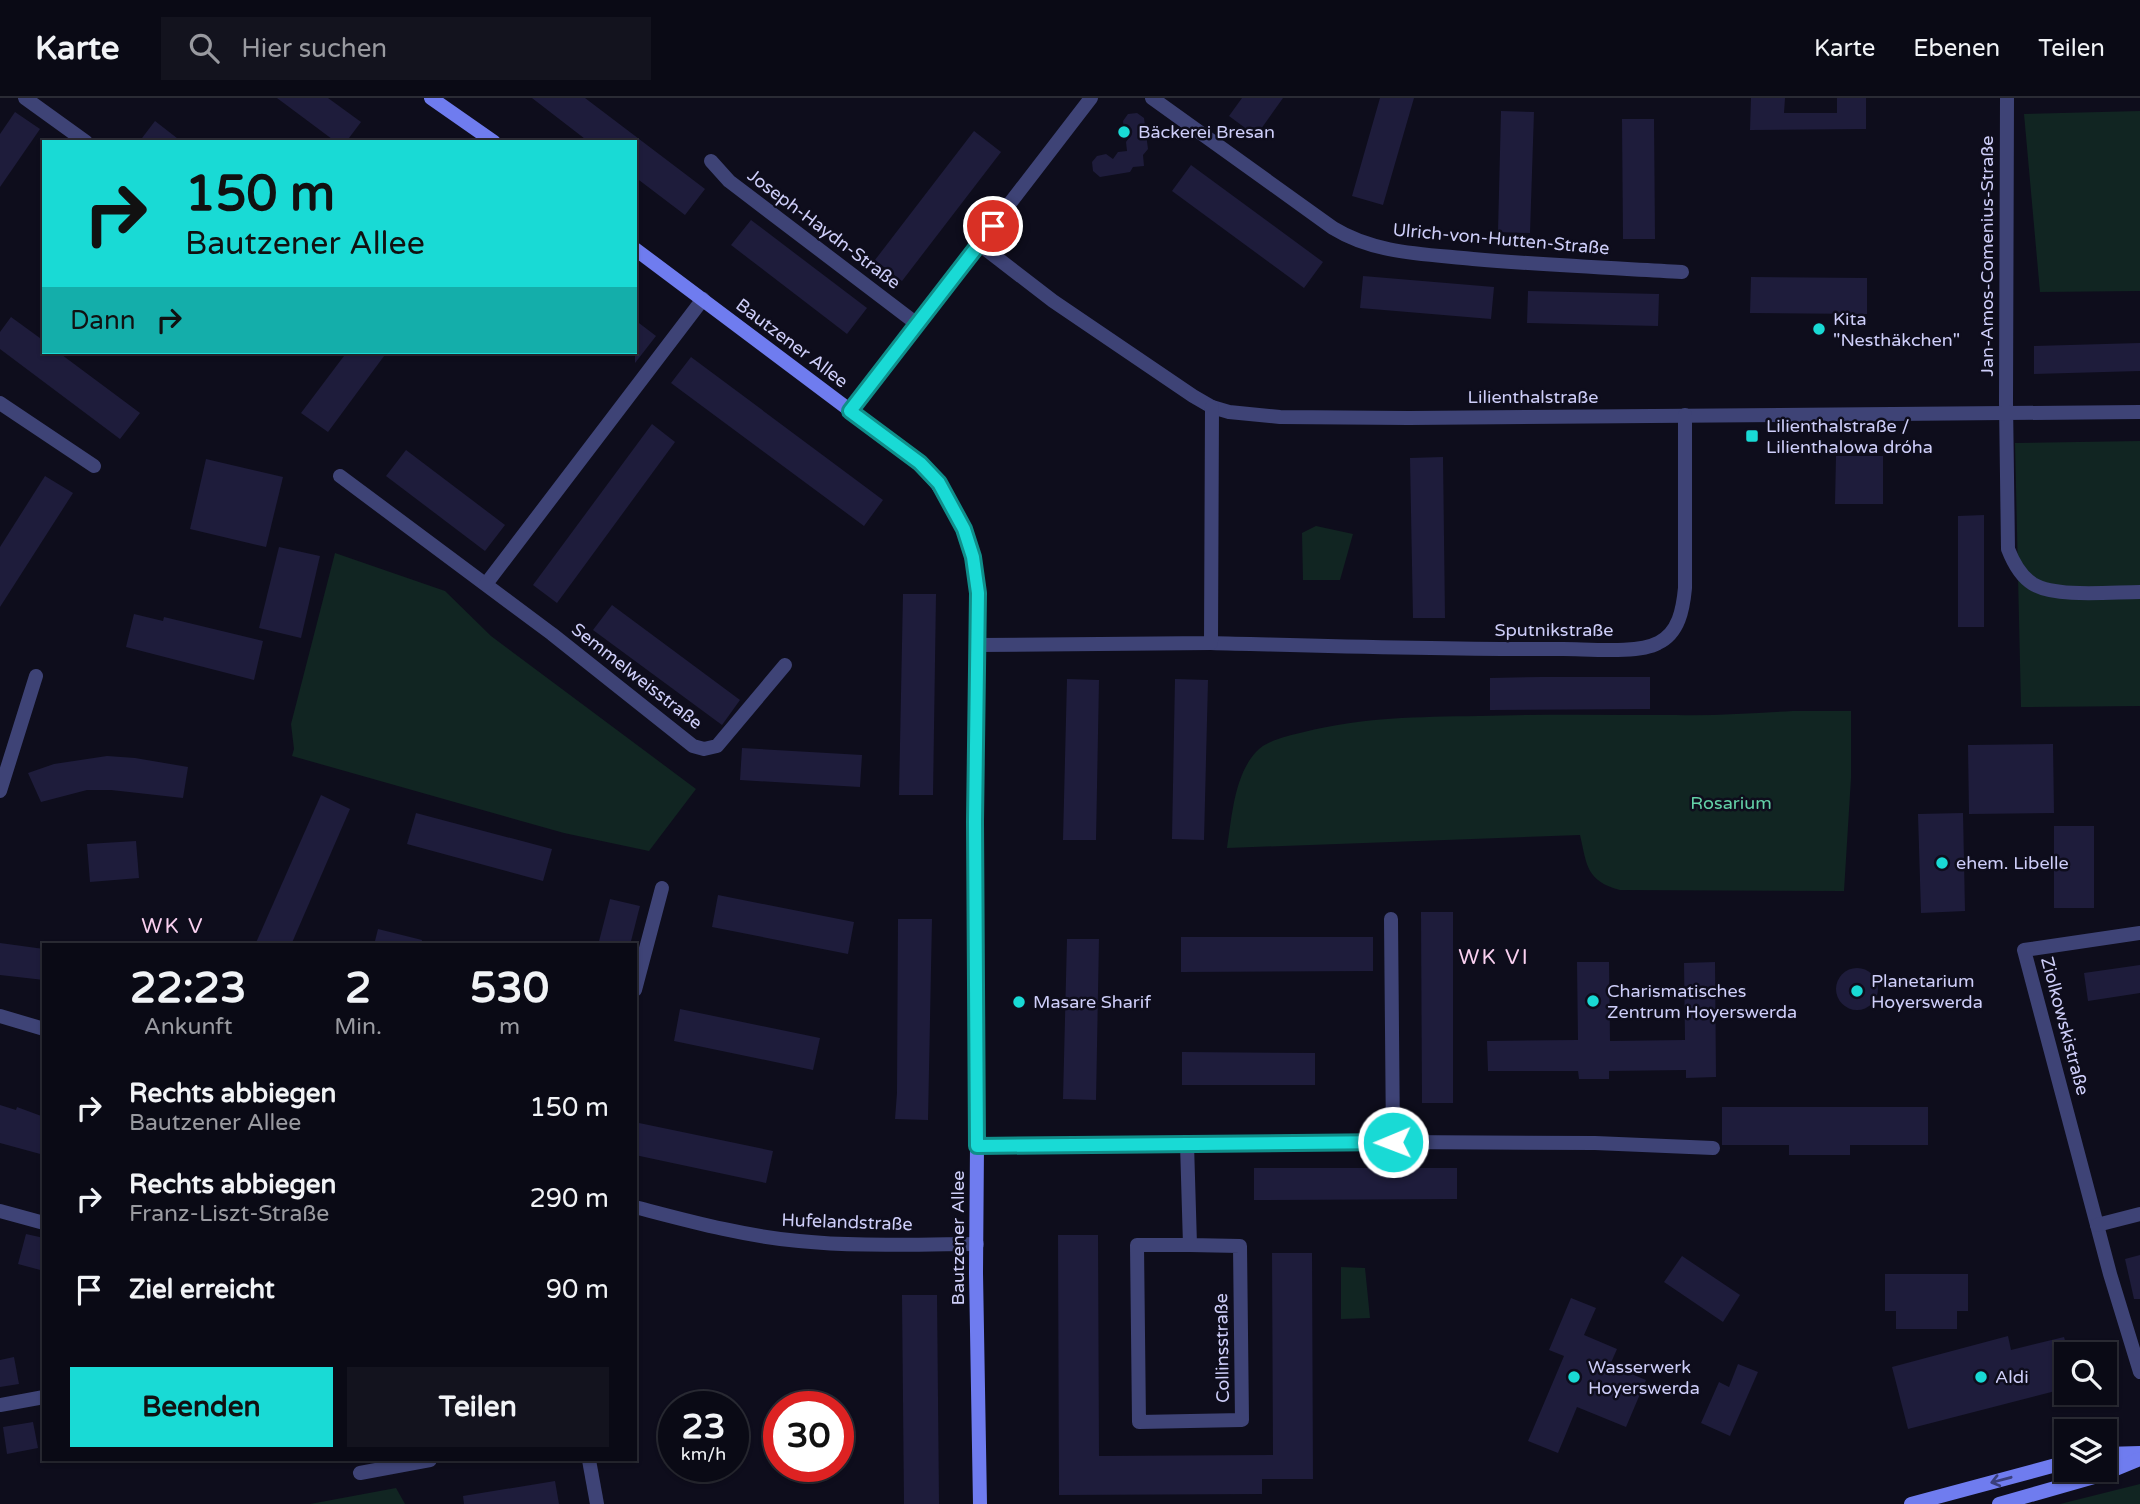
<!DOCTYPE html>
<html lang="de">
<meta charset="utf-8">
<style>
body{margin:0;font-family:"Varela Round",sans-serif;background:#13131e;color:#f1f3f6;height:100vh;display:flex;flex-direction:column;font-size:26px;white-space:nowrap}
*{box-sizing:border-box;margin:0}
p{font-size:23px;color:#999aa0}
.icon{flex:none;width:38px;height:38px;fill:none;stroke:currentColor;stroke-width:2;stroke-linecap:round;stroke-linejoin:round}
.map{position:relative;flex:1;overflow:hidden}
.sheet{position:absolute;left:42px;top:845px;width:595px;height:518px;display:flex;flex-direction:column;background:#0a0a15;border-radius:0px;box-shadow:0 2px 5px #0004,0 0 0 2px #2a2b34}
.sheet>*{flex:none}
.hud{position:absolute;left:42px;top:42px;width:595px;height:214px;border-radius:0px;box-shadow:0 2px 5px #0004,0 0 0 2px #2a2b34;background:#19dad5;color:#111;overflow:hidden}
.fabs{position:absolute;left:2054px;top:1244px;display:grid;gap:14px}
.fabs a{display:grid;place-items:center;width:63px;height:63px;border-radius:0px;background:#0a0a15;box-shadow:0 2px 5px #0004,0 0 0 2px #2a2b34;font-size:35px}
.speed{position:absolute;left:658px;top:1293px;display:flex;gap:14px;font-size:35px;font-weight:700;text-align:center}
.speed>*{display:grid;place-content:center;width:91px;height:91px;border-radius:50%;background:#0a0a15;box-shadow:0 2px 5px #0004,0 0 0 2px #2a2b34;line-height:1}
.speed small{font-size:18px;font-weight:400}
.speed .limit{border:10px solid #d22;background:#fff;color:#111}
.pin{position:absolute;display:grid;place-items:center;width:60px;height:60px;color:#fff;margin:-30px;border:4px solid #fff;border-radius:50%;box-shadow:0 2px 7px #0007}
.me{position:absolute;width:77px;margin:-38px;rotate:269deg;stroke-linejoin:round;filter:drop-shadow(0 0 5px #0008)}
.turn{display:flex;align-items:center;gap:24px;height:147px;padding:0 28px;font-size:32px}
.turn .icon{width:91px;height:91px;stroke-width:2.5}
.turn b{display:block;font-size:49px;line-height:60px}
.then{display:flex;align-items:center;height:66px;padding:0 28px;background:#0003;gap:14px;font-size:26px}
.eta{display:flex;justify-content:space-evenly;align-items:center;height:119px;text-align:center}
.eta b{font-size:42px;font-weight:700;line-height:49px}
.cta{display:flex;gap:14px;margin-top:auto;padding:14px 28px}
.cta a{flex:1;height:80px;border-radius:0px;background:#19dad5;color:#111;font-size:28px;font-weight:700;line-height:80px;text-align:center}
.cta a+a{background:#13131e;color:#f1f3f6}
ul{padding:0;list-style:none}
li{display:flex;align-items:center;gap:21px;height:91px;padding:0 28px}
li div{flex:1}
li b{display:block;font-size:26px}
li em{font-style:normal}
header{display:flex;align-items:center;gap:42px;box-sizing:border-box;height:98px;padding:0 35px;background:#0a0a15;border-bottom:2px solid #2a2b34}
header strong{font-size:33px}
nav{display:flex;gap:38px;margin-inline-start:auto;font-size:24px}
.search{width:490px;height:63px;background:#13131e;display:flex;align-items:center;gap:18px;box-sizing:border-box;padding:0 24px;border-radius:0px;color:#999aa0;font-size:26px}
.map>svg:first-child{display:block}
</style>
<header>
<strong>Karte</strong>
<div class="search"><svg class="icon" aria-label="search" viewBox="0 0 24 24"><circle cx="10" cy="10" r="6"/><path d="M15 15l6 6"/></svg>Hier suchen</div>
<nav><a>Karte</a><a>Ebenen</a><a>Teilen</a></nav>
</header>
<div class="map">
<svg width="2140" height="1406" viewBox="0 0 2140 1406">
<rect width="100%" height="100%" fill="#0e0d1c"/>
<g fill="#112522">
<polygon points="2140,13 2140,193 2040,194 2024,16"/>
<polygon points="2140,343 2140,608 2021,609 2015,345"/>
<polygon points="1316,428 1353,436 1340,482 1303,482 1302,435"/>
<polygon points="335,455 445,493 491,538 696,691 649,753 564,735 292,658 294,651 291,626"/>
<path d="M1793,613H1851V680L1844,793L1620,792C1586,783 1587,767 1580,737L1227,750C1232,719 1234,678 1256,654C1267,642 1288,638 1304,634C1366,619 1416,619 1479,618C1544,616 1610,617 1676,617C1715,618 1754,615 1793,613Z"/>
<polygon points="1341,1169 1365,1170 1370,1220 1341,1221"/>
<polygon points="2140,1386 2140,1406 2060,1406"/>
<polygon points="396,1390 405,1406 310,1406"/>
</g>
<g fill="#1e1c3b">
<polygon points="277,0 328,0 361,24 346,44 336,44"/>
<polygon points="532,0 585,0 705,91 685,117 635,79 635,44 589,44"/>
<polygon points="1242,0 1283,0 1256,38 1229,18"/>
<polygon points="1380,0 1414,0 1383,107 1352,98"/>
<polygon points="1751,0 1785,0 1784,15 1837,15 1837,0 1866,0 1866,31 1750,32"/>
<polygon points="1501,13 1534,14 1530,135 1498,134"/>
<polygon points="15,14 40,31 0,89 0,36"/>
<polygon points="1137,15 1144,20 1148,51 1143,57 1144,68 1133,69 1130,74 1100,79 1093,73 1092,64 1097,58 1106,56 1113,61 1118,54 1127,53 1126,44 1131,37 1124,31 1123,23 1128,16"/>
<polygon points="1622,21 1654,21 1655,141 1623,141"/>
<polygon points="155,23 182,44 139,44"/>
<polygon points="974,33 1001,54 902,183 875,162"/>
<polygon points="1191,67 1323,164 1304,190 1172,93"/>
<polygon points="751,122 867,210 847,236 731,147"/>
<polygon points="1363,178 1494,189 1491,221 1360,210"/>
<polygon points="1751,179 1867,180 1867,216 1750,215"/>
<polygon points="1528,193 1659,196 1658,228 1527,225"/>
<polygon points="11,219 44,243 44,254 58,254 140,315 120,341 0,251 0,234"/>
<polygon points="635,222 656,238 635,265"/>
<polygon points="2140,245 2140,273 2034,276 2034,248"/>
<polygon points="347,254 387,254 328,334 301,315"/>
<polygon points="691,259 883,402 864,428 671,285"/>
<polygon points="652,326 675,344 557,505 533,487"/>
<polygon points="406,352 505,427 485,453 386,378"/>
<polygon points="1836,358 1883,358 1883,406 1835,406"/>
<polygon points="1443,359 1445,520 1413,520 1410,360"/>
<polygon points="206,361 283,379 266,449 190,431"/>
<polygon points="45,378 73,395 0,509 0,449"/>
<polygon points="1984,417 1984,529 1958,529 1958,418"/>
<polygon points="279,449 320,458 301,540 259,530"/>
<polygon points="903,496 936,496 933,697 899,697"/>
<polygon points="612,507 740,602 722,627 593,532"/>
<polygon points="134,516 163,523 164,519 263,543 254,582 126,549"/>
<polygon points="1542,579 1650,579 1650,611 1490,612 1490,580"/>
<polygon points="1067,581 1099,582 1096,742 1063,742"/>
<polygon points="1175,581 1208,582 1204,742 1172,741"/>
<polygon points="2053,646 2054,715 1969,716 1968,647"/>
<polygon points="742,650 862,657 860,689 740,682"/>
<polygon points="107,658 135,660 188,669 183,700 111,692 87,692 41,704 28,675 54,666"/>
<polygon points="321,697 350,711 291,847 255,847"/>
<polygon points="416,715 552,751 543,783 407,746"/>
<polygon points="1963,715 1965,813 1921,815 1918,716"/>
<rect x="2054" y="728" width="40" height="82"/>
<polygon points="136,743 139,780 90,784 87,746"/>
<polygon points="718,797 854,824 848,856 712,829"/>
<polygon points="610,801 640,808 630,847 598,847"/>
<polygon points="1421,814 1453,814 1453,1005 1422,1005"/>
<polygon points="898,821 932,821 928,1022 895,1021 897,995"/>
<polygon points="378,831 422,842 421,847 374,847"/>
<polygon points="1181,839 1373,839 1373,873 1181,874"/>
<polygon points="1067,841 1099,841 1096,1002 1063,1001"/>
<polygon points="0,845 44,851 44,882 0,877"/>
<polygon points="1577,864 1609,864 1610,943 1685,942 1684,865 1715,864 1716,979 1686,980 1686,972 1609,973 1609,981 1579,981 1578,973 1488,973 1487,943 1578,942"/>
<polygon points="2140,867 2140,895 2088,903 2084,875"/>
<circle cx="1857" cy="891" r="21"/>
<polygon points="680,911 820,940 813,972 674,943"/>
<polygon points="1182,954 1315,955 1315,987 1182,987"/>
<polygon points="0,1007 16,1012 17,1009 44,1019 44,1057 0,1045"/>
<polygon points="1722,1009 1928,1009 1928,1047 1850,1047 1850,1057 1789,1057 1789,1047 1722,1047"/>
<polygon points="639,1025 773,1053 766,1085 635,1057 635,1043"/>
<polygon points="1254,1070 1457,1070 1457,1101 1254,1102"/>
<polygon points="26,1136 44,1140 44,1173 18,1166"/>
<polygon points="1058,1137 1098,1137 1099,1358 1273,1357 1272,1155 1312,1155 1313,1381 1262,1381 1262,1396 1059,1397"/>
<polygon points="2140,1157 2140,1201 2134,1201 2125,1161"/>
<polygon points="1682,1158 1740,1197 1723,1224 1664,1184"/>
<polygon points="1885,1176 1968,1176 1968,1213 1957,1213 1957,1231 1896,1231 1896,1213 1885,1213"/>
<polygon points="902,1197 937,1197 939,1406 904,1406"/>
<polygon points="1571,1200 1596,1210 1584,1237 1617,1251 1610,1267 1646,1282 1626,1329 1577,1309 1558,1355 1528,1343 1564,1258 1549,1252"/>
<polygon points="2008,1238 2011,1252 2064,1239 2069,1256 2067,1256 2067,1290 1908,1331 1892,1269"/>
<polygon points="14,1259 19,1286 0,1289 0,1262"/>
<polygon points="1738,1266 1758,1274 1730,1338 1701,1325 1719,1284 1729,1289"/>
<polygon points="33,1324 38,1350 7,1356 3,1329"/>
<polygon points="555,1383 559,1406 464,1406 463,1398"/>
</g>
<g fill="none" stroke-linecap="round" stroke-linejoin="round">
<g stroke="#3e4376" stroke-width="14">
<polyline points="25,0 86,44"/>
<path d="M1152,0L1333,130C1375,156 1425,156 1473,161C1543,167 1612,170 1682,174"/>
<path d="M2007,0L2006,305L2008,451C2013,464 2020,478 2033,486C2057,500 2111,494 2140,494"/>
<polyline points="711,63 729,83 917,226"/>
<polyline points="979,146 1053,203 1193,298 1212,309 1229,314 1280,319 1409,320 2140,314"/>
<polyline points="0,305 94,368"/>
<polyline points="850,313 1091,0"/>
<polyline points="340,378 552,536 693,648 704,651 717,648 785,567"/>
<polyline points="486,486 703,201"/>
<path d="M1211,545C1328,548 1446,552 1563,551C1588,551 1638,556 1658,545C1679,535 1683,511 1685,490V317"/>
<polyline points="977,547 1211,545 1212,309"/>
<polyline points="0,693 36,578"/>
<polyline points="1391,821 1393,1044"/>
<polyline points="2140,835 2024,852 2110,1176 2140,1274"/>
<polyline points="635,892 662,790"/>
<polyline points="0,918 44,931"/>
<polyline points="1187,1046 1190,1147 1137,1147 1139,1324 1242,1322 1240,1148 1190,1147"/>
<polyline points="977,1048 1393,1044 1595,1045 1713,1050"/>
<path d="M635,1109C689,1123 743,1138 799,1143C858,1149 917,1146 977,1146"/>
<polyline points="0,1113 44,1125"/>
<polyline points="2097,1127 2140,1116"/>
<polyline points="0,1307 44,1299"/>
<polyline points="589,1362 597,1406"/>
<polyline points="360,1375 430,1362"/>
</g>
<g stroke="#6f7cef" stroke-width="14">
<polyline points="431,0 494,44"/>
<path d="M635,151L920,365C957,406 971,441 978,495L975,724L977,1048L976,1175L980,1406"/>
<polyline points="2105,1356 2140,1355"/>
<polyline points="1911,1406 2067,1364"/>
<polyline points="1999,1406 2101,1377 2140,1361"/>
</g>
</g>
<defs><path id="oneway-shaft" d="M-6 0H5M1.5-3L5.5 0L1.5 3" fill="none" stroke-width="1.6" stroke-linecap="round" stroke-linejoin="round" transform="scale(1.75)"/></defs>
<use stroke="#3a3f7b" href="#oneway-shaft" transform="translate(2001 1382) rotate(165)"/>
<g fill="none" stroke-linecap="round" stroke-linejoin="round">
<g stroke="#108e8a" stroke-width="18">
<polyline id="route" points="993,128 850,313 920,365 939,385 964,431 973,459 978,495 975,724 977,1048 1393,1044"/>
</g>
<use href="#route" stroke="#19dad5" stroke-width="12"/>
</g>
<g fill="#19dad5" stroke="#0e0d1c" stroke-width="2.5">
<circle cx="1124" cy="34" r="7"/>
<circle cx="1819" cy="231" r="7"/>
<rect x="1745" y="331" width="14" height="14" rx="3.5"/>
<circle cx="1942" cy="765" r="7"/>
<circle cx="1857" cy="893" r="7"/>
<circle cx="1593" cy="903" r="7"/>
<circle cx="1019" cy="904" r="7"/>
<circle cx="1574" cy="1279" r="7"/>
<circle cx="1981" cy="1279" r="7"/>
</g>
<g text-anchor="middle" stroke-width="5" stroke-linejoin="round" paint-order="stroke">
<g font-size="18" fill="#cecef9" stroke="#0e0d1c" text-anchor="start">
<text x="1138" y="40">Bäckerei Bresan</text>
<text x="1833" y="227">Kita<tspan x="1833" dy="21">"Nesthäkchen"</tspan></text>
<text x="1766" y="334">Lilienthalstraße /<tspan x="1766" dy="21">Lilienthalowa dróha</tspan></text>
<text x="1956" y="771">ehem. Libelle</text>
<text x="1871" y="889">Planetarium<tspan x="1871" dy="21">Hoyerswerda</tspan></text>
<text x="1607" y="899">Charismatisches<tspan x="1607" dy="21">Zentrum Hoyerswerda</tspan></text>
<text x="1033" y="910">Masare Sharif</text>
<text x="1588" y="1275">Wasserwerk<tspan x="1588" dy="21">Hoyerswerda</tspan></text>
<text x="1995" y="1285">Aldi</text>
</g>
<g font-size="18" fill="#cecef9" stroke="#0e0d1c">
<text transform="translate(824 131) rotate(37)" y="6">Joseph-Haydn-Straße</text>
<text transform="translate(1501 141) rotate(5)" y="6">Ulrich-von-Hutten-Straße</text>
<text transform="translate(1987 158) rotate(-90)" y="6">Jan-Amos-Comenius-Straße</text>
<text transform="translate(792 245) rotate(37)" y="6">Bautzener Allee</text>
<text x="1533" y="305">Lilienthalstraße</text>
<text x="1554" y="538">Sputnikstraße</text>
<text transform="translate(637 578) rotate(38)" y="6">Semmelweisstraße</text>
<text transform="translate(2065 928) rotate(75)" y="6">Ziolkowskistraße</text>
<text transform="translate(847 1124) rotate(2)" y="6">Hufelandstraße</text>
<text transform="translate(958 1140) rotate(-90)" y="6">Bautzener Allee</text>
<text transform="translate(1222 1250) rotate(-91)" y="6">Collinsstraße</text>
</g>
<g font-size="18" fill="#63d0a7" stroke="#0e0d1c">
<text x="1731" y="711">Rosarium</text>
</g>
<g font-size="21" letter-spacing="2" fill="#fad0f0" stroke="#0e0d1c">
<text x="173" y="835">WK V</text>
<text x="1494" y="866">WK VI</text>
</g>
</g>
</svg>
<div class="fabs">
<a><svg class="icon" aria-label="search" viewBox="0 0 24 24"><circle cx="10" cy="10" r="6"/><path d="M15 15l6 6"/></svg></a>
<a><svg class="icon" aria-label="layers" viewBox="0 0 24 24"><path d="M12 4l9 5-9 5-9-5zM3 14l9 5 9-5"/></svg></a>
</div>
<div class="speed"><div>23<small>km/h</small></div><div class="limit">30</div></div>
<div class="pin" style="left:993px;top:128px;background:#d93025"><svg class="icon" aria-label="arrive" viewBox="0 0 24 24"><path d="M6 21V4h12l-3 4 3 4H6"/></svg></div>
<svg class="me" style="left:1393px;top:1044px" viewBox="-20 -20 40 40"><circle r="17" fill="#19dad5" stroke="#fff" stroke-width="3"/><path d="M0-11L8 9 0 5-8 9z" fill="#fff"/></svg>
<div class="hud">
<div class="turn"><svg class="icon" aria-label="right" viewBox="0 0 24 24"><path d="M7 20v-9h11M14 6l5 5-5 5"/></svg><div><b>150 m</b>Bautzener Allee</div></div>
<div class="then">Dann<svg class="icon" aria-label="right" viewBox="0 0 24 24"><path d="M7 20v-9h11M14 6l5 5-5 5"/></svg></div>
</div>
<section class="sheet">
<div class="eta">
<div><b>22:23</b><p>Ankunft</p></div>
<div><b>2</b><p>Min.</p></div>
<div><b>530</b><p>m</p></div>
</div>
<ul>
<li><svg class="icon" aria-label="right" viewBox="0 0 24 24"><path d="M7 20v-9h11M14 6l5 5-5 5"/></svg><div><b>Rechts abbiegen</b><p>Bautzener Allee</p></div><em>150 m</em></li>
<li><svg class="icon" aria-label="right" viewBox="0 0 24 24"><path d="M7 20v-9h11M14 6l5 5-5 5"/></svg><div><b>Rechts abbiegen</b><p>Franz-Liszt-Straße</p></div><em>290 m</em></li>
<li><svg class="icon" aria-label="arrive" viewBox="0 0 24 24"><path d="M6 21V4h12l-3 4 3 4H6"/></svg><div><b>Ziel erreicht</b></div><em>90 m</em></li>
</ul>
<div class="cta"><a>Beenden</a><a>Teilen</a></div>
</section>
</div>
